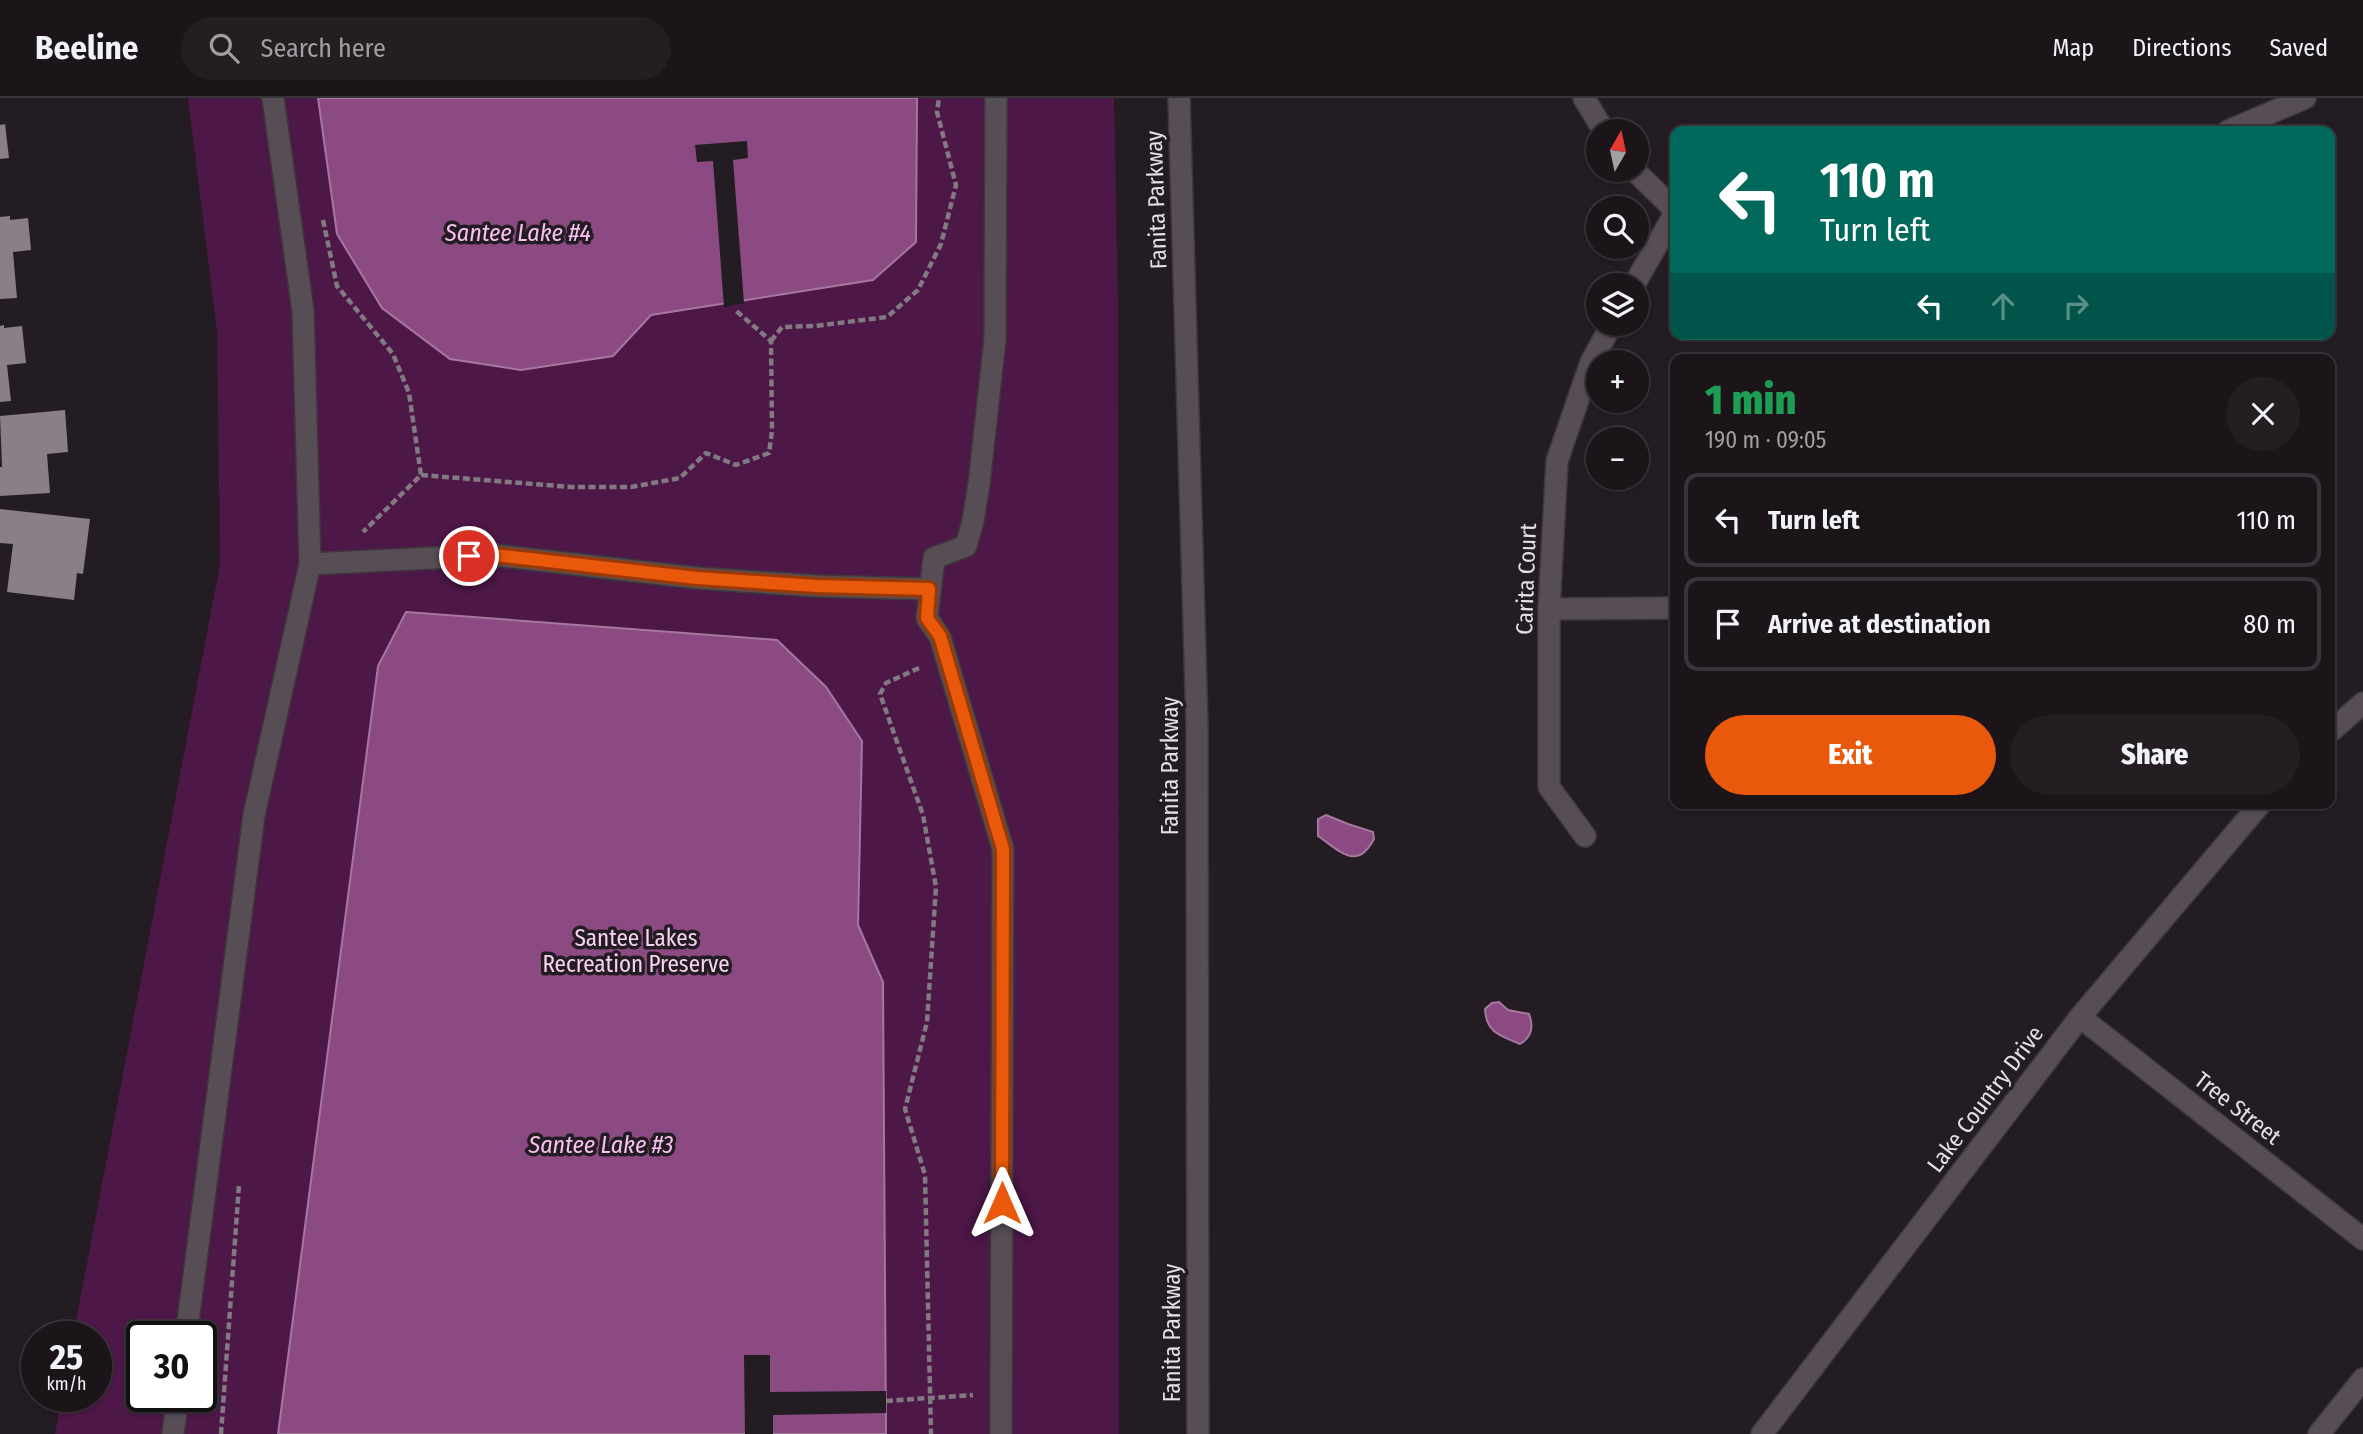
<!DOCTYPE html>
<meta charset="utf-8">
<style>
body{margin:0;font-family:"Fira Sans Condensed",sans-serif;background:#241e23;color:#f1f3f6;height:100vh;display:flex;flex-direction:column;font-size:26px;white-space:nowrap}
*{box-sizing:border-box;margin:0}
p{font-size:23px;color:#a09fa2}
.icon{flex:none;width:38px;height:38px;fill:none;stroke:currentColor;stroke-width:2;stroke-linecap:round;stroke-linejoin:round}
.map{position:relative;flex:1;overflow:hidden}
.sheet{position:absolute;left:1670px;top:256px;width:665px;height:455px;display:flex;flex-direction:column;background:#1b151a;border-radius:14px;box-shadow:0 2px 5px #0004,0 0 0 2px #393439}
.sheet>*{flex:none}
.banner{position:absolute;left:1670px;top:28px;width:665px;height:214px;border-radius:14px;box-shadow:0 2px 5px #0004,0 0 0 2px #393439;background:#00695c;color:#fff;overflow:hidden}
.needle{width:46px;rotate:9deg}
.controls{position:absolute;left:1586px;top:21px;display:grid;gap:14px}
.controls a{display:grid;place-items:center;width:63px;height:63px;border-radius:50%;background:#1b151a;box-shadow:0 2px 5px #0004,0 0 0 2px #393439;font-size:35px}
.speed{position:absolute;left:21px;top:1223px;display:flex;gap:14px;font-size:35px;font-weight:700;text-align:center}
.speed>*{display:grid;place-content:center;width:91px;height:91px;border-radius:50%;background:#1b151a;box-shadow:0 2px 5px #0004,0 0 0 2px #393439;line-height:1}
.speed small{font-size:18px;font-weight:400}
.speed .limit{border:4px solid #111;border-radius:10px;background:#fff;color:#111}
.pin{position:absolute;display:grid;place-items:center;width:60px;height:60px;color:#fff;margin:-30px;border:4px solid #fff;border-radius:50%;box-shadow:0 2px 7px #0007}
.me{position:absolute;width:77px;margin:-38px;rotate:0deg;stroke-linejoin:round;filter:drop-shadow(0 0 5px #0008)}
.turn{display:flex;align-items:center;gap:24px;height:147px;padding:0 35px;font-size:32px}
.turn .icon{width:91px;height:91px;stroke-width:2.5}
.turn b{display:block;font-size:49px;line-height:60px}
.lanes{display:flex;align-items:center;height:66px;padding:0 35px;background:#0003;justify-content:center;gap:35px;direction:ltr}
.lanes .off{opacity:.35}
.round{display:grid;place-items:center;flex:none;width:74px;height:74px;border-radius:37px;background:#241e23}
.head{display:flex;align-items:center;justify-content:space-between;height:119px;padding:0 35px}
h1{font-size:42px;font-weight:800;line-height:52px;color:#1e9e55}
.primary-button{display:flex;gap:14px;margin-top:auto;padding:14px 35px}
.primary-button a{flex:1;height:80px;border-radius:42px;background:#ea580c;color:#fff;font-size:28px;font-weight:800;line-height:80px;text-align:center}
.primary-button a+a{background:#241e23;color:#f1f3f6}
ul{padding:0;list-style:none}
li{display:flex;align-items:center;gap:21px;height:94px;margin:0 14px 10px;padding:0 21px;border:4px solid #393439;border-radius:14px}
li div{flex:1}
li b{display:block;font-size:26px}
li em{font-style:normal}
header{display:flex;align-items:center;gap:42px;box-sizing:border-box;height:98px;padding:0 35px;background:#1b151a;border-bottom:2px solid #393439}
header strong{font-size:33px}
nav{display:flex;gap:38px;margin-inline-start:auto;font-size:24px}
.search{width:490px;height:63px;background:#241e23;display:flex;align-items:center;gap:18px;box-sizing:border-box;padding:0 24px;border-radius:38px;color:#a09fa2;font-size:26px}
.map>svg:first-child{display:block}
</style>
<header>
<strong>Beeline</strong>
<div class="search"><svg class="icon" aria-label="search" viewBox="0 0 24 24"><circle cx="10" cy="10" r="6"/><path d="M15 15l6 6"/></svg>Search here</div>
<nav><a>Map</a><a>Directions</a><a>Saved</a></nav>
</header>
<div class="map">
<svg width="2363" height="1336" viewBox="0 0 2363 1336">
<rect width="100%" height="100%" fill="#241c23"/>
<path fill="#4d1747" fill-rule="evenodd" d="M188,0H1114L1118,204L1119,1336H55L62,1299L96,1298V1239H73L220,466L217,233ZM142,1239H201V1298H142Z"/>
<g fill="#8b4a82" stroke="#a6779f" stroke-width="2">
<polygon points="318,0 917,0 916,144 873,182 651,217 613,258 521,272 450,261 382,210 337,136"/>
<polygon points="406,514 777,542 826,589 862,643 858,827 883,884 886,1336 278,1336 378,568"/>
<path d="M1326,717L1348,726L1373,734L1374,741C1357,773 1341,754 1318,738V721Z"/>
<path d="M1499,904L1508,912L1529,916C1534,929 1532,939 1520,946C1501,938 1486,935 1485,911L1492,905Z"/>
</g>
<g fill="#241c23">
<polygon points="747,43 748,60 733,62 744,205 724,209 713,63 697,64 695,47"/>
<polygon points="744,1257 770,1257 770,1294 886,1293 886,1315 773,1317 773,1336 745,1336"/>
</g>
<g fill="#8a7f88">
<polygon points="5,26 9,60 0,61 0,27"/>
<polygon points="10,118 10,122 28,120 31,152 13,154 17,200 0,201 0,119"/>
<polygon points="4,227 4,230 22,228 26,265 7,267 11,303 0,304 0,228"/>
<polygon points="65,312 68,354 47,356 50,395 0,398 0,369 2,369 0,318"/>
<polygon points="0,411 90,421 83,476 77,475 74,502 7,494 13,446 0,445"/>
</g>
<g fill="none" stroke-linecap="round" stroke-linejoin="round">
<g stroke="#3d373c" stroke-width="24">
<g id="minor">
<polyline points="996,0 995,241 979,386 973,423 966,448 934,460 927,520 940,539 1003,751 1001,1336"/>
<polyline points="1179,0 1197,628 1198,1336"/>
<polyline points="1584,0 1604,33"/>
<polyline points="2228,33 2305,0"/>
<polyline points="1634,72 1675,112"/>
<polyline points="1634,187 1675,115"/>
<polyline points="310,466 494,457 697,480 816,488 929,491"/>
<polyline points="1549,511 1675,510"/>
<polyline points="2329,635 2363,605"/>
<polyline points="1585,738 1549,689 1549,511 1557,363 1591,264 1612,226"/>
<polyline points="2080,919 2363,1141"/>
<polyline points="186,1239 254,717 310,466 303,213 273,0"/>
<polyline points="173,1336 178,1298"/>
<polyline points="1762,1336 2080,919 2261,705"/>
<polyline points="2319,1336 2363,1281"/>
</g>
</g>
<g stroke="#817a80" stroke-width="4.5" stroke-dasharray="7 3.5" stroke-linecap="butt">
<polyline points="323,122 337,188 393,256 409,295 421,377 363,434"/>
<polyline points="771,243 782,229 815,228 887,219 918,192 941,146 956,87 937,14 939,0"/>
<polyline points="421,377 571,389 631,389 680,380 706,355 736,367 769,355 772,333 771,243 734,211"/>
<polyline points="919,570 886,585 880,596 923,717 936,789 927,924 905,1011 925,1077 931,1336"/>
<polyline points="886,1303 973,1297"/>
<polyline points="221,1336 239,1087"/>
</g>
<use href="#minor" stroke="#574e55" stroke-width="21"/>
</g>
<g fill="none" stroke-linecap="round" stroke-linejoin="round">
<g stroke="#983908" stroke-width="18">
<polyline id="route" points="469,458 494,457 697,480 816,488 929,491 927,520 940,538 1003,751 1002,1105"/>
</g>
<use href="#route" stroke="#ea580c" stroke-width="12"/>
</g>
<g text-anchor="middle" stroke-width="7" stroke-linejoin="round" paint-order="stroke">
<g font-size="23" fill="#e6e0e4" stroke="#241c23">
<text transform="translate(1156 102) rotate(-92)" y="8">Fanita Parkway</text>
<text transform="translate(1526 481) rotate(-88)" y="8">Carita Court</text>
<text transform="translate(1170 668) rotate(-90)" y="8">Fanita Parkway</text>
<text transform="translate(1985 1001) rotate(-53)" y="8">Lake Country Drive</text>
<text transform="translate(2238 1010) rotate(38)" y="8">Tree Street</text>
<text transform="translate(1172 1235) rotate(-90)" y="8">Fanita Parkway</text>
</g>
<g font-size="23" fill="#f8d2f1" stroke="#241c23">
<text x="636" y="848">Santee Lakes<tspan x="636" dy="26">Recreation Preserve</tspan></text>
</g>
<g font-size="24" font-style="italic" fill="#f9c1f0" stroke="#241c23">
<text x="518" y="143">Santee Lake #4</text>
<text x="601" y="1055">Santee Lake #3</text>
</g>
</g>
</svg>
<div class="controls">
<a><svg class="needle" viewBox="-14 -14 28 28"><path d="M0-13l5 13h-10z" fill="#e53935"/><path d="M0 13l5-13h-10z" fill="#a09fa2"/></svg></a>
<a><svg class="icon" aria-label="search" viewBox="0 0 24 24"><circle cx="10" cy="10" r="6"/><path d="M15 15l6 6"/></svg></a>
<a><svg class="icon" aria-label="layers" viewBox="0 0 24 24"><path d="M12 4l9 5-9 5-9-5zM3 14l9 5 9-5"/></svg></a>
<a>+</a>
<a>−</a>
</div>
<div class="speed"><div>25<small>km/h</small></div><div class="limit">30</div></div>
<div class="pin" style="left:469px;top:458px;background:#d93025"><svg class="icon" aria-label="arrive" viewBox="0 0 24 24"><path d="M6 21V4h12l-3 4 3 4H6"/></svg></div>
<svg class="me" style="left:1002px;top:1105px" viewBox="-20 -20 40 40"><path d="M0-17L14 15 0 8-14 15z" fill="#ea580c" stroke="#fff" stroke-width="4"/></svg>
<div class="banner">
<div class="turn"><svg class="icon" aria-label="left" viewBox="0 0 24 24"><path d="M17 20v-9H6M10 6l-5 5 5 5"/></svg><div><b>110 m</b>Turn left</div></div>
<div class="lanes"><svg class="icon" aria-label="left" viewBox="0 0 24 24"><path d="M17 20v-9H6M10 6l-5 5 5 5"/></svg><svg class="icon off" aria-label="ahead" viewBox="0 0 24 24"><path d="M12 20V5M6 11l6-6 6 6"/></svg><svg class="icon off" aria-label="right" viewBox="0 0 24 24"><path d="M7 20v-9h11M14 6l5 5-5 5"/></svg></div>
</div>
<section class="sheet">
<div class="head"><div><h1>1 min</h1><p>190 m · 09:05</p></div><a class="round"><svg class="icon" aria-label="close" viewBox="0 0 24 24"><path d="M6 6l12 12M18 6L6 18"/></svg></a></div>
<ul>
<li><svg class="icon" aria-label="left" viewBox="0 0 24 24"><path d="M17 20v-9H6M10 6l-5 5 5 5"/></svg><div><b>Turn left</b></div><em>110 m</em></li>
<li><svg class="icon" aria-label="arrive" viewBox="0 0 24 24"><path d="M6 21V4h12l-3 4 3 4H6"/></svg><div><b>Arrive at destination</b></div><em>80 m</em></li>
</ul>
<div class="primary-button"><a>Exit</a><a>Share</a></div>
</section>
</div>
